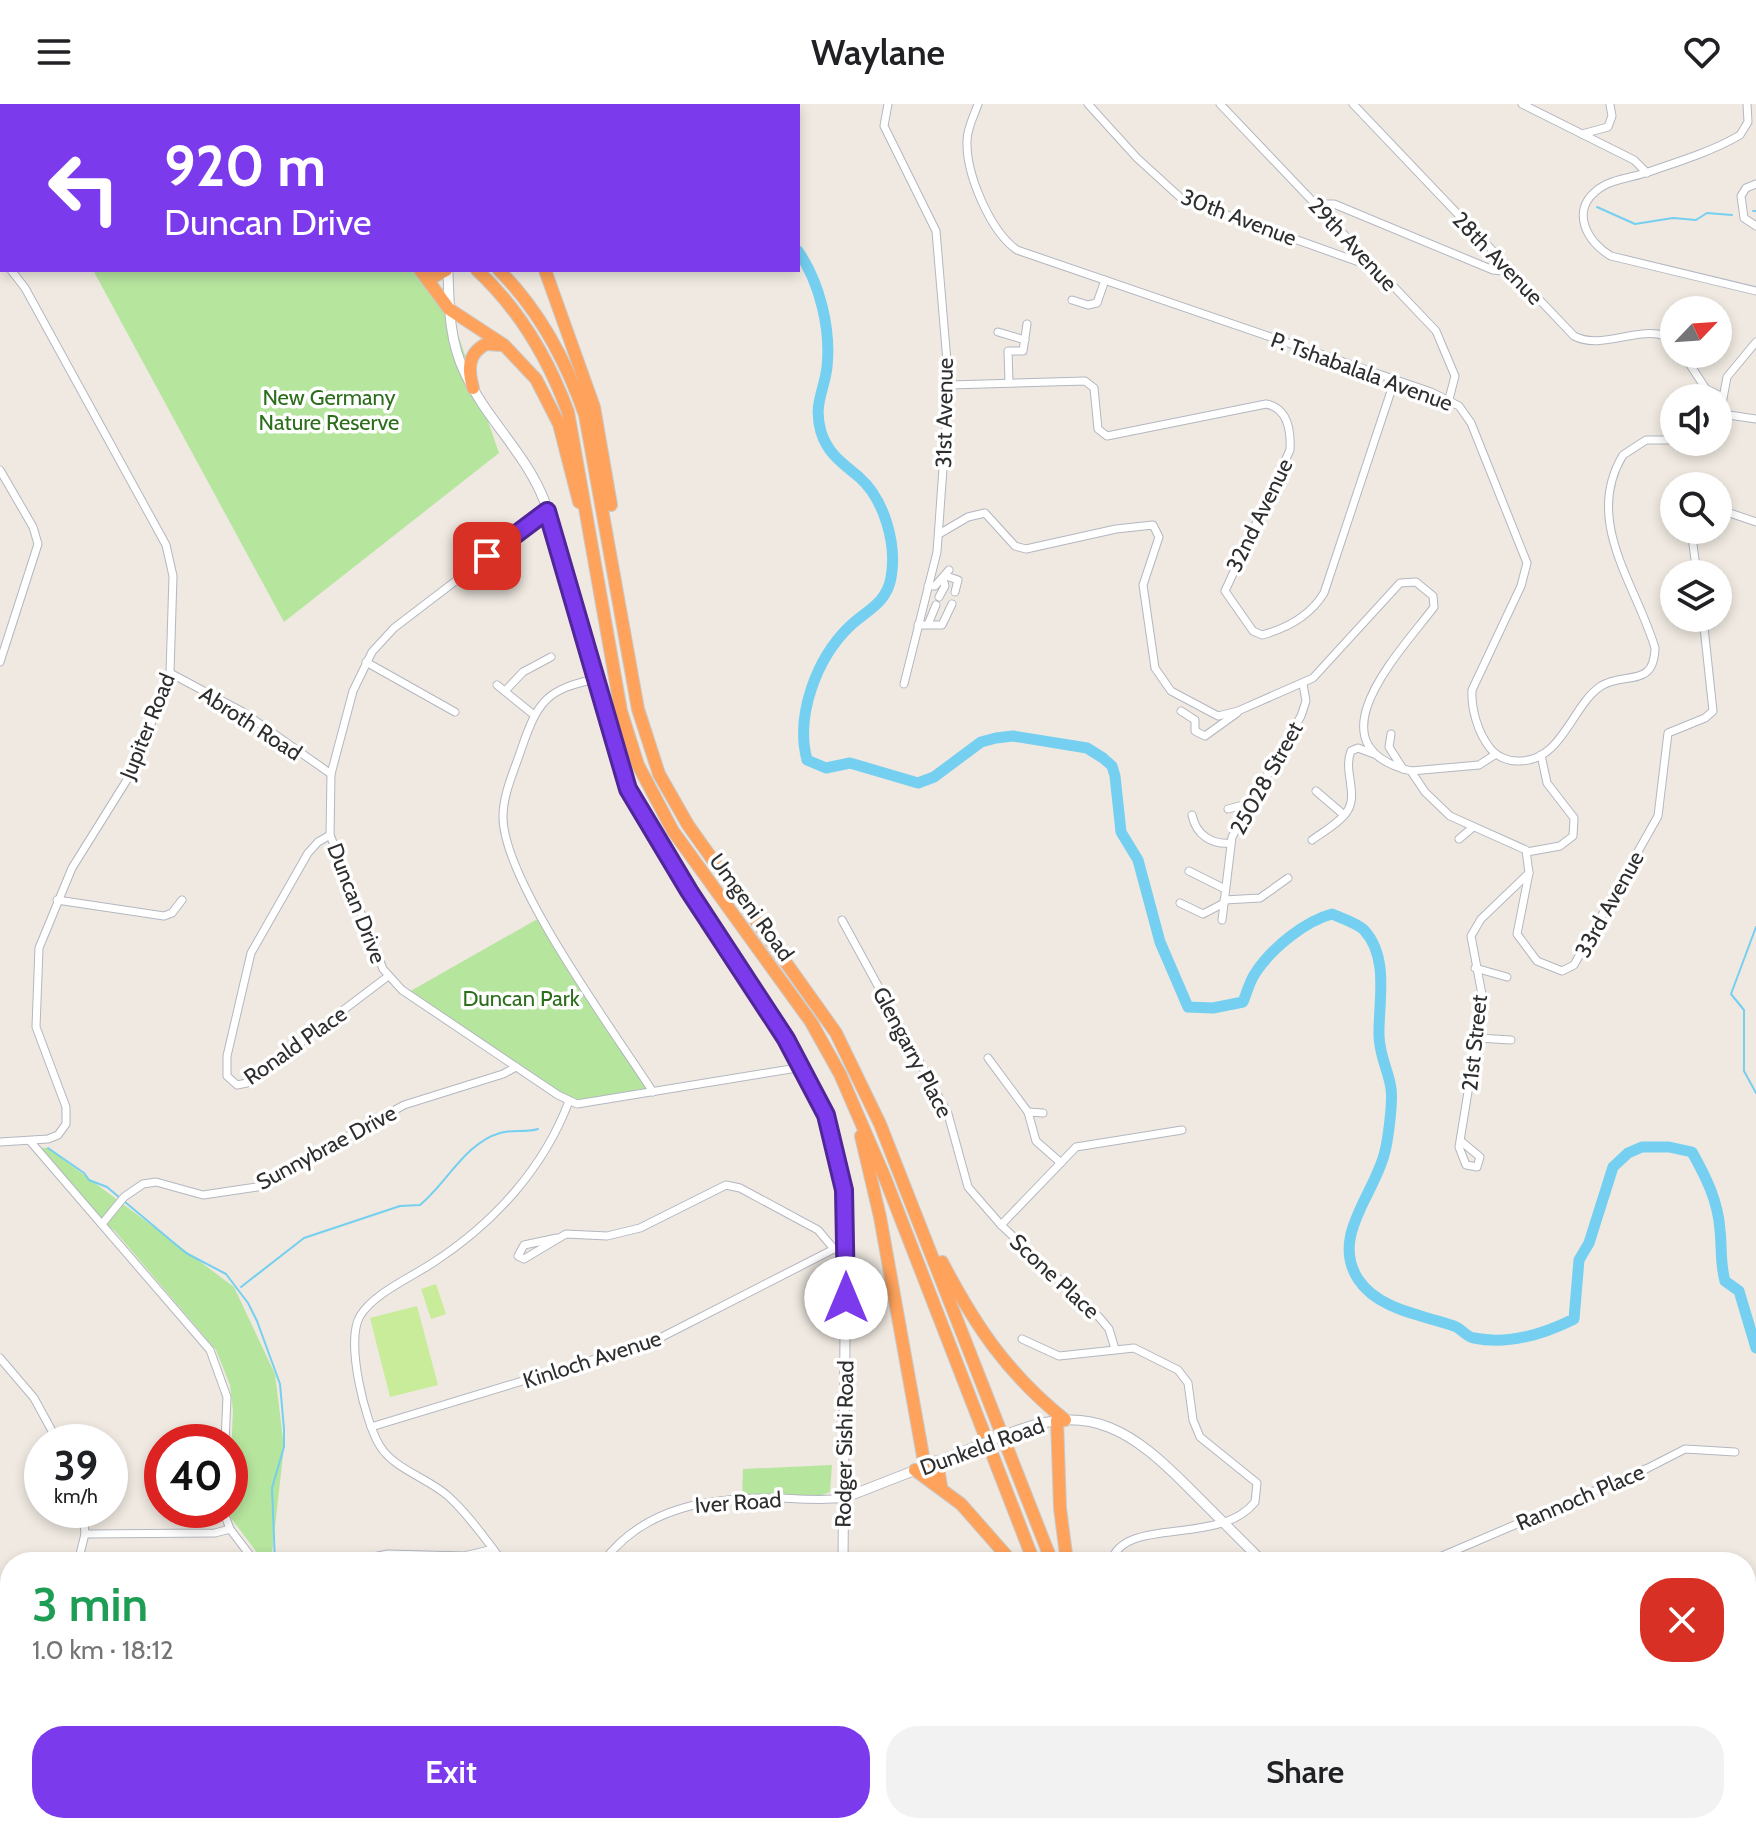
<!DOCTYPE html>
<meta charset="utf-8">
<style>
body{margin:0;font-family:Cabin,sans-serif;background:#f2f2f2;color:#202124;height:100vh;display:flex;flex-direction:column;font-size:30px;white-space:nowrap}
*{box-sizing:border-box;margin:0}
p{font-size:26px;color:#757577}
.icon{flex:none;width:44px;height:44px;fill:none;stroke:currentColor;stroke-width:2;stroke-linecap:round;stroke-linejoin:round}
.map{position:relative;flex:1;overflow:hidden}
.drawer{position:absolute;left:0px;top:1448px;width:1756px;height:282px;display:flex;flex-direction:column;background:#fff;border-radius:32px 32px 0 0;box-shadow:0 4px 12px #0003}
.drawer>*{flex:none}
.banner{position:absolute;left:0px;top:0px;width:800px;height:168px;box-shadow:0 4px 12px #0003;background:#7c3aed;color:#fff;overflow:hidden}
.needle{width:52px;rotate:65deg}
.fabs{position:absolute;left:1660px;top:192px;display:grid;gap:16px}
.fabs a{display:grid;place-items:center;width:72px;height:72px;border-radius:50%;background:#fff;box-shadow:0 4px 12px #0003;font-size:40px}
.speed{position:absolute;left:24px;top:1320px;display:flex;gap:16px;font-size:40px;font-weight:700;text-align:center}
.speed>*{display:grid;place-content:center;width:104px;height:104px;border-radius:50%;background:#fff;box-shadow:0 4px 12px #0003;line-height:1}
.speed small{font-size:20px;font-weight:400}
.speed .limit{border:12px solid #d22;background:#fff;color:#111}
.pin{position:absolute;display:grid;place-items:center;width:68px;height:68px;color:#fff;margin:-34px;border-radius:16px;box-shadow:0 4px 12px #0006}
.me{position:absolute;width:88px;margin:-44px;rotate:0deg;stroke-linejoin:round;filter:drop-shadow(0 0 6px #0008)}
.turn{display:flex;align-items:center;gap:28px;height:168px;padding:0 32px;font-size:36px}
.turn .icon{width:104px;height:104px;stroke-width:2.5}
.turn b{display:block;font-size:56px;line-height:68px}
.round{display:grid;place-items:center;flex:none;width:84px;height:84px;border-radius:32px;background:#f2f2f2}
.headline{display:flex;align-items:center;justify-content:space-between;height:136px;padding:0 32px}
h1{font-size:48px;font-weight:600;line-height:60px;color:#1e9e55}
.button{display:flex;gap:16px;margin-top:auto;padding:16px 32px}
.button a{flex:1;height:92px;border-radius:32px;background:#7c3aed;color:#fff;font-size:32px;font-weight:600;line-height:92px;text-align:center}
.button a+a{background:#f2f2f2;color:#202124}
header{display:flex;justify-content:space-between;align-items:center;height:104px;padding:0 32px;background:#fff;font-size:36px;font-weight:600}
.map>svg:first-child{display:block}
</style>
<header><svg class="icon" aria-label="menu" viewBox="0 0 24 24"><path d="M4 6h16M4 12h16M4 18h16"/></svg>Waylane<svg class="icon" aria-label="heart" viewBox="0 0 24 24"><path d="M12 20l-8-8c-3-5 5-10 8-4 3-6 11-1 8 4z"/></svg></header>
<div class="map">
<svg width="1756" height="1729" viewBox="0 0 1756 1729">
<rect width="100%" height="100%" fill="#efe9e1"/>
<g fill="#b6e59e">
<polygon points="93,166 413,166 449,205 499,349 284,518"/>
<polygon points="541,813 653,988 590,1000 569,997 407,889"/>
<polygon points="35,1044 48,1044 234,1183 275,1270 284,1343 271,1458 264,1458 228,1410 233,1307 230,1281 216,1246 114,1126 102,1120"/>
<polygon points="832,1361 830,1388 812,1395 742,1394 743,1365"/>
</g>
<g fill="#c9ec9a">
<polygon points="436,1180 446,1210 431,1215 421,1185"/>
<polygon points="417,1202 438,1281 390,1293 370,1214"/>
</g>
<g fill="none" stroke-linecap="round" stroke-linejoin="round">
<g stroke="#75cff0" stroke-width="2">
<polyline points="1597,103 1635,120 1673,114 1696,116 1707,109 1732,111"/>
<polyline points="1753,107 1756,107"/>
<polyline points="1756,823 1731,890 1744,906 1744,967 1756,989"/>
<polyline points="48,1044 84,1069 89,1076 107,1083 120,1094"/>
<polyline points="125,1098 186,1149 226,1170 248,1199 257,1217 280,1280 284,1325 284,1343 272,1384 275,1458"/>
<path d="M241,1183L304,1134L400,1102L420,1101C447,1079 465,1039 500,1029C513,1025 525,1029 538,1025"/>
<polyline points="1,1720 10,1720"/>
<polyline points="12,1720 33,1724 55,1720"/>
</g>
<g stroke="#75cff0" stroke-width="11">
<polyline points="667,0 667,2"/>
<path d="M798,147C820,179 831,225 827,263C824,288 813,300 821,328C828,350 842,359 859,373C885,396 897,441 891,474C886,500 867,506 849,523C817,554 795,611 807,656L826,664L850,659L918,679L934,673L981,638L996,634L1013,632L1087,644L1103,654L1112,662L1115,672L1121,728L1138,756L1160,838L1188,903L1213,904L1243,898C1247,888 1250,876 1256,868C1272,844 1305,817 1332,810C1341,814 1357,819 1364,826C1390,854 1378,900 1379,932C1380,955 1389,967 1391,985C1393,997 1388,1038 1384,1051C1373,1092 1331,1133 1358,1175C1378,1206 1423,1211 1454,1222C1461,1224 1466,1233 1474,1234C1508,1241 1544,1230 1574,1215L1579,1156L1589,1139L1613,1063L1628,1049L1642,1043H1669L1692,1048C1706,1073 1718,1097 1720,1126C1722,1144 1720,1159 1725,1177L1739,1187L1756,1244"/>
</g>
<g stroke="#b4b7c1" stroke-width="9">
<g id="street">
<polyline points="888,0 884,22 936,127 949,281 937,448 904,580"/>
<path d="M978,0C974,12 967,24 967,37C966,70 990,127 1017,146L1431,288L1459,302L1471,319L1527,459L1521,482L1472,586C1471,605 1478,629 1490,644C1496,652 1507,657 1517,657C1562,659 1571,602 1601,582C1624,567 1654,585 1655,544C1636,480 1583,417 1623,351L1646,336H1674"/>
<polyline points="1088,0 1137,54 1182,95 1373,163"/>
<polyline points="1220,0 1436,227 1455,272 1449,295"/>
<path d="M1353,0L1574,232C1603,248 1648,216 1674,237"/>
<polyline points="1522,0 1634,56 1647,69"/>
<path d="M1747,0L1748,18L1740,31C1713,47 1678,58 1648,68C1632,74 1610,75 1596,87C1570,108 1588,139 1611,152L1756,187"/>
<polyline points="0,15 2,19"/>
<polyline points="1582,30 1608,23 1612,12 1610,1"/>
<polyline points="1756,80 1746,84 1741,92 1744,114 1756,122"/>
<polyline points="1315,100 1334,100 1493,166 1512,168"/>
<polyline points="0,115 2,112"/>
<polyline points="0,157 2,158"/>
<polyline points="1072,196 1088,201 1097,199 1105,176"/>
<polyline points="998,228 1025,236"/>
<polyline points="1683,250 1706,285 1723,293"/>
<polyline points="1009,279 1008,247 1023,247 1027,220"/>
<path d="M949,281L1085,277L1094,284L1098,325L1107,332L1266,300C1288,304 1291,327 1290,346L1225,487L1253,527L1262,531C1288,524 1310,512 1324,489L1395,275"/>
<polyline points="1722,310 1756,315"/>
<polyline points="1718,321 1727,273 1756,238"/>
<polyline points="0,366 33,423 38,440 0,558"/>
<polyline points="1718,405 1756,418"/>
<polyline points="547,407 394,524 372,548 353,587 331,670 330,731 383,865 402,886 558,991 577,1000 803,963"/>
<polyline points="1691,426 1697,470"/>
<path d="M939,430L968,413L985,409L1015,442L1026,445L1116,425L1153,421L1159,433L1143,481L1155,564L1171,587L1218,612L1238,607L1313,574L1400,479L1416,478L1433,492L1434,503C1400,548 1308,642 1411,667L1425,688L1450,712L1526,746L1529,769L1517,830L1537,857L1562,867L1574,861L1658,712L1668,629L1705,614L1713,607L1703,514"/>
<polyline points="946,472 958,476 955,488"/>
<polyline points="928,482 935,482 949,466"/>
<polyline points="939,493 945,482 943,475"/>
<polyline points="929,518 936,501"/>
<polyline points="918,521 942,521 952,500"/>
<polyline points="366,558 455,608"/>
<polyline points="170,569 243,608 331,670"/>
<path d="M596,575C547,585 538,597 522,643C515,665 503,689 503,713C503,777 615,929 653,988"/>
<polyline points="497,581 534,611"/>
<polyline points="505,587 523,568 551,553"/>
<polyline points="1181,607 1195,616 1195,627 1205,632 1237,609"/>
<polyline points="1391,630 1389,643 1403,665"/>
<polyline points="1411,667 1479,661 1496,650"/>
<polyline points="1316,687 1344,711"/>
<polyline points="1228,705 1251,699"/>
<path d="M1192,711C1196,731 1212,741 1231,739"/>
<polyline points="330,731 318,738 308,749 251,849 227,952 227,972 237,981 247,979 387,873"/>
<polyline points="1459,735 1472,724"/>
<path d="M1312,736C1323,728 1341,718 1348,706C1358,689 1343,666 1351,647L1358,644L1374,650"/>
<polyline points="1527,748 1560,742 1573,732 1574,714 1547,679 1541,651"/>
<polyline points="1189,767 1225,785"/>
<polyline points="57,796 164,812 172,809 182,796"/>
<polyline points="1224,796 1260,794 1288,774"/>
<polyline points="1180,799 1203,810 1224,799"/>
<polyline points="842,816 948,1010 968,1083 1001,1121"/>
<polyline points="1222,816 1232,733 1301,612 1306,597 1303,580"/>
<polyline points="1475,864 1507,873"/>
<polyline points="1478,934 1511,936"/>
<polyline points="988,954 1028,1008 1036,1037 1061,1059"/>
<polyline points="1028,1008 1043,1009"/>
<polyline points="30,1037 210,1246 227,1293 225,1338"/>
<polyline points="0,1038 48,1035 58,1031 66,1020 66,1003 36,923 39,844 72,764 135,663 170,569 173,472 166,441 25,184 11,166"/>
<polyline points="1462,1038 1480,1053 1477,1063 1466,1061 1459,1043 1483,896 1471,832 1481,815 1529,769"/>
<polyline points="102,1120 124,1093 143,1080 156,1078 203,1091 257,1083 404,1001 503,970 516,963"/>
<polyline points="557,1134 524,1141 518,1152 524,1155 566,1130 607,1132 640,1124 726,1081 740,1084 818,1126 834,1145"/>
<path d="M1022,1235L1059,1252L1134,1244L1178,1266L1188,1279L1193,1316L1200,1333L1257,1379L1255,1398C1220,1443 1124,1411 1111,1458"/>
<polyline points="1115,1245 1109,1225 1099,1213 1001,1121 1076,1043 1182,1026"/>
<polyline points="0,1254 34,1294 58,1338"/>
<polyline points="371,1323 654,1237 834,1145 846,1143"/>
<polyline points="223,1406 230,1425 255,1458"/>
<polyline points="85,1430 215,1429 230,1425"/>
<polyline points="78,1458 85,1430 83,1406"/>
<polyline points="348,1458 388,1450 464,1452 493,1445"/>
<path d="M503,1458C486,1436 469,1411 448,1392C428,1374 394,1365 380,1342C365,1318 345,1237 360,1212C374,1189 412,1173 434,1158C494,1119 544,1064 569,997"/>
<path d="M603,1458C646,1400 715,1393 782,1394C802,1395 824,1397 844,1394"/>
<polyline points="1428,1458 1648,1364 1685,1345 1735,1348"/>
<polyline points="1746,1618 1756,1621"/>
<polyline points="3,1696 10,1668"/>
<polyline points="430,1720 431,1729"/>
<polyline points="618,1720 626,1729"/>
<polyline points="704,1720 710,1729"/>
<polyline points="824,1720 827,1729"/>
<polyline points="913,1720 916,1729"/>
<polyline points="1106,1720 1116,1729"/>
<polyline points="1487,1720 1518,1725"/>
<polyline points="121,1729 123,1720"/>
<polyline points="1208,1729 1208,1720"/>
<polyline points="1573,1729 1576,1720"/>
</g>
</g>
<g stroke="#b4b7c1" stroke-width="11">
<g id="secondary">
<polyline points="438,0 439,2"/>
<path d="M448,166C449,201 449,237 465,269C486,315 525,348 544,396L627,682L665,748L803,963L835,1036L846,1118L843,1458"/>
<path d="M1013,1328C1092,1297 1134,1329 1188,1383C1213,1408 1238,1433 1263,1458"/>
<polyline points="844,1394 972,1344"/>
<polyline points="1537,1720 1555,1729"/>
<polyline points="0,1727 2,1729"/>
<polyline points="638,1729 650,1720"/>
</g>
</g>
<g stroke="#c9c9c9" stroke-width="14">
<g id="highway">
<polyline points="134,0 137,2"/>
<polyline points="161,0 163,2"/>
<polyline points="420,166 449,205 504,241 536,275 559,320 579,398"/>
<path d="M477,166C519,205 548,254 568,308L621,607L638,661L673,727L811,918L840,970L885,1074L1034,1458"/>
<path d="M499,166C540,207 566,256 585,311L638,605L659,670L688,721L836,929L880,1020L1052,1458"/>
<polyline points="545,166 594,303 611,401"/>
<polyline points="423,170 435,172 446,166"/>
<path d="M473,284C468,266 467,250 486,240L501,241"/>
<polyline points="861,1032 880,1113 925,1363"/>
<path d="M942,1158C976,1223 1007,1269 1065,1316"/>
<polyline points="1057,1316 1060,1404 1067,1458"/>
<polyline points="937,1358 941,1382"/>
<polyline points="915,1366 961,1400 1012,1458"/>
<polyline points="1135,1720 1138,1729"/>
<polyline points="1152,1720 1155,1729"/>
</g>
</g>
<use href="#street" stroke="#fff" stroke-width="7"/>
<use href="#secondary" stroke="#fff" stroke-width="9"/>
<use href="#highway" stroke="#ffa35c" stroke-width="12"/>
<g stroke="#b4b7c1" stroke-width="11" stroke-linecap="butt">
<polyline id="secondary-bridge" points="972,1344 1013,1328"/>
</g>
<use href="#secondary-bridge" stroke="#fff" stroke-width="9"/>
</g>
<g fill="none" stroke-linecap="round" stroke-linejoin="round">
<g stroke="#51269a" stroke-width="20">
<polyline id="route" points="487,452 547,407 628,685 689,787 786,935 826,1011 844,1086 846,1194"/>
</g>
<use href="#route" stroke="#7c3aed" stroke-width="14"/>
</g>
<g text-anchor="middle" stroke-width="7" stroke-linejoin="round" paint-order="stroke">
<g font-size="22" fill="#2e2e2e" stroke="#fff">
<text transform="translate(1239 113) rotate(21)" y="8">30th Avenue</text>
<text transform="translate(1353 140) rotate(47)" y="8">29th Avenue</text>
<text transform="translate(1498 154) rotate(46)" y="8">28th Avenue</text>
<text transform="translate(1362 267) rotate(20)" y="8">P. Tshabalala Avenue</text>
<text transform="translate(944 309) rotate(-89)" y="8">31st Avenue</text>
<text transform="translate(1259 411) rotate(-64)" y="8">32nd Avenue</text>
<text transform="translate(251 619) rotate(33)" y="8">Abroth Road</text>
<text transform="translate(147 622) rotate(-68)" y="8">Jupiter Road</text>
<text transform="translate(1266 674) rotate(-61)" y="8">25028 Street</text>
<text transform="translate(357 799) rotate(69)" y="8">Duncan Drive</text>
<text transform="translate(1609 800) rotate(-61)" y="8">33rd Avenue</text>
<text transform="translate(752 803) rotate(54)" y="8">Umgeni Road</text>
<text transform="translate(1474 939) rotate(-84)" y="8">21st Street</text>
<text transform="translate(295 941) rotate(-35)" y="8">Ronald Place</text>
<text transform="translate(913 948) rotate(62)" y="8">Glengarry Place</text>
<text transform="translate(326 1043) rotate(-28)" y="8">Sunnybrae Drive</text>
<text transform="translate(1055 1172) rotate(43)" y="8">Scone Place</text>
<text transform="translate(592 1255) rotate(-18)" y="8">Kinloch Avenue</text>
<text transform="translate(844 1340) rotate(-89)" y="8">Rodger Sishi Road</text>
<text transform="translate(982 1342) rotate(-20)" y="8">Dunkeld Road</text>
<text transform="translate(1580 1393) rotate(-23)" y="8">Rannoch Place</text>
<text transform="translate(738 1398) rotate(-4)" y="8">Iver Road</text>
</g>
<g font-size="22" fill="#2c6e1b" stroke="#fff">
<text x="329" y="301">New Germany<tspan x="329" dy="25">Nature Reserve</tspan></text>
<text x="521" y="902">Duncan Park</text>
</g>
</g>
</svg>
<div class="fabs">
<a><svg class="needle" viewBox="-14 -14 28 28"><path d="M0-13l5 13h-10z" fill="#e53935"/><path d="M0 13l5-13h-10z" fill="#757577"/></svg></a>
<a><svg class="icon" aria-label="sound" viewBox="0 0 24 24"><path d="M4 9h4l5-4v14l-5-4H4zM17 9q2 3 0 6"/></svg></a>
<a><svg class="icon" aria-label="search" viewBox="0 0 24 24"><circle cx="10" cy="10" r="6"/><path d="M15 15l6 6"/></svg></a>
<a><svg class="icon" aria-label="layers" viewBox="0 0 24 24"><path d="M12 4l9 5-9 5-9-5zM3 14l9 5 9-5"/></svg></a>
</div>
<div class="speed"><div>39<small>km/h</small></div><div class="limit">40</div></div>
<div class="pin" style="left:487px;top:452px;background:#d93025"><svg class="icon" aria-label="arrive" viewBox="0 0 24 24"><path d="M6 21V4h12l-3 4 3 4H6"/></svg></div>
<svg class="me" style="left:846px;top:1194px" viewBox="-20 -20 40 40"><circle r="19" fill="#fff"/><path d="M0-13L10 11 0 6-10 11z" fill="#7c3aed"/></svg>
<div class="banner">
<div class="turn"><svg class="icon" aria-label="left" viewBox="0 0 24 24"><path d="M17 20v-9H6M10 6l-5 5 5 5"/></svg><div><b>920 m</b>Duncan Drive</div></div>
</div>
<section class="drawer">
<div class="headline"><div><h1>3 min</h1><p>1.0 km · 18:12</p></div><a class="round" style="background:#d93025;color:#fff"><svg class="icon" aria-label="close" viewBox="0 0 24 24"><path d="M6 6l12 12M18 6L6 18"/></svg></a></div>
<div class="button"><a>Exit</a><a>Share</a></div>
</section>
</div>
